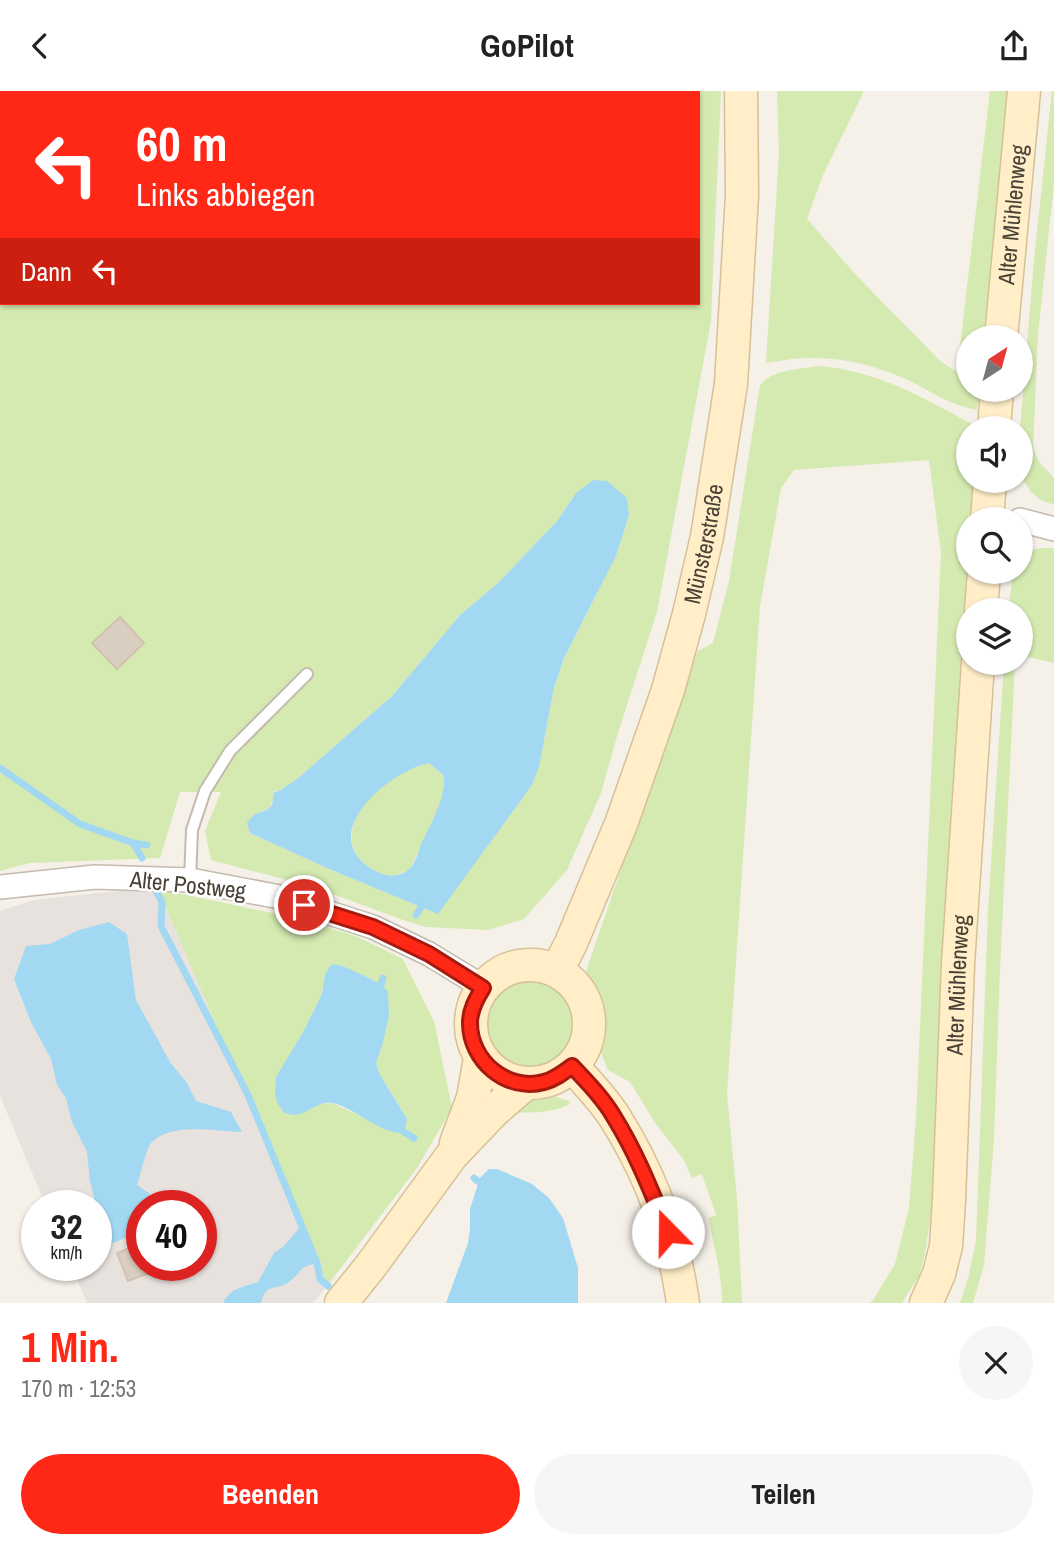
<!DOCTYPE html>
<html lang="de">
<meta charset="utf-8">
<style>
body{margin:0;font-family:"Archivo Narrow",sans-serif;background:#f6f6f6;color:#222;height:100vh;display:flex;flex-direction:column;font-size:26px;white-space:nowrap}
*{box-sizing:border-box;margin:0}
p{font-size:23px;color:#767676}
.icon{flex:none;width:38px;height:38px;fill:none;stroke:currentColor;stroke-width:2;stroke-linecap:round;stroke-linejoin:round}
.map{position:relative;height:1212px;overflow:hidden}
.details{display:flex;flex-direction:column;background:#fff;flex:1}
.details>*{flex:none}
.hud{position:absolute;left:0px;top:0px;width:700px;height:214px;box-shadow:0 2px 5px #0004;background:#ff2715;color:#fff;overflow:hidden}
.needle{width:46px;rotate:36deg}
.tools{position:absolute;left:956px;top:234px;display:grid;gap:14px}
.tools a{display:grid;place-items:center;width:77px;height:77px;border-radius:50%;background:#fff;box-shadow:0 2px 5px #0004;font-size:35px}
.speed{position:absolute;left:21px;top:1099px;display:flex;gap:14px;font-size:35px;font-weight:700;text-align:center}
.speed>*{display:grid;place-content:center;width:91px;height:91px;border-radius:50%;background:#fff;box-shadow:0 2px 5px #0004;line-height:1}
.speed small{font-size:18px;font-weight:400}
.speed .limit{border:10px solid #d22;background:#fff;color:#111}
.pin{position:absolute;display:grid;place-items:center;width:60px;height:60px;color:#fff;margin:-30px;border:4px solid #fff;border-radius:50%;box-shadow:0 2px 7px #0007}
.me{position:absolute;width:77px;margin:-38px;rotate:338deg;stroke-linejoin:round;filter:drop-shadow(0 0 5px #0008)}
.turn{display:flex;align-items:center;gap:24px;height:147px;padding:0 21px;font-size:32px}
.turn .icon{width:91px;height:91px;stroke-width:2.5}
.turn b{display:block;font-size:49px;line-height:60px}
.then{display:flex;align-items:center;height:66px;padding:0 21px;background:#0003;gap:14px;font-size:26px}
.round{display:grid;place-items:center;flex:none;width:74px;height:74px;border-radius:37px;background:#f6f6f6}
.summary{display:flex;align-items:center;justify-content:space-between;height:119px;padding:0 21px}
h1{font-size:42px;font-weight:700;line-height:52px;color:#ff2715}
.button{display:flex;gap:14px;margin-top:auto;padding:14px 21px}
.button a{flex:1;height:80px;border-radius:42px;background:#ff2715;color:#fff;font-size:28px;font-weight:700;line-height:80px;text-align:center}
.button a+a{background:#f6f6f6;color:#222}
header{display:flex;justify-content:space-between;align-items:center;height:91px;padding:0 21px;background:#fff;font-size:32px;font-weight:700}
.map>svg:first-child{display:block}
</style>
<header><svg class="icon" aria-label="back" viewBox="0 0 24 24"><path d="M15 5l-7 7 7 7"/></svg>GoPilot<svg class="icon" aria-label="share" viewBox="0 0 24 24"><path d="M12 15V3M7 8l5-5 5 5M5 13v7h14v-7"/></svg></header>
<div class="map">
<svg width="1054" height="1212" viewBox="0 0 1054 1212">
<rect width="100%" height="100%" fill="#f5f0e8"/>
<path fill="#e7e2dd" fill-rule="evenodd" d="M158,798L327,1195L313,1212H87L71,1174H96V1115H46L0,1005V820L34,809L107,801ZM142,1115H201V1174H142Z"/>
<g fill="#d4eab0" fill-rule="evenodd">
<path d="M0,0H721L711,230L657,521L617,645L601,702L567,779L524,828L488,839L426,836L403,829L317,797L211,769L205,740L221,701H180L160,767L29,772L0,780ZM2,2H698V212H2ZM576,402L629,424L616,465L564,567L554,597L539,675L532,694L464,786L421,816L329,778L250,742L255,723C271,718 272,717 274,700H279L297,688L392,605L461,523L497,493L558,429Z"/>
<path d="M777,0H864L823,84L807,128L855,183L940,270L957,281L990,0H1010L984,247H968V299H979L977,319C950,314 932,301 908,289C877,275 843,266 809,267C795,267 780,270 766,272L779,63Z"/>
<polygon points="1052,0 1054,0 1054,93 1038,243 1033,357 1039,371 1054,387 1054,414 1041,409 1031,401 1023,389 1020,379 1020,338 1034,169"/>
<path d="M819,275C879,280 921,306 972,333L973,338H968V390H976L973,429H968V481L962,560L939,1006L933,1109L925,1163L919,1185L902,1212H870L874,1208L895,1173L909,1117L916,1028L941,461L929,369L794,379L781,397L760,515L727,1003L737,1108L742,1212H722C722,1183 714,1155 708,1127L716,1124L702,1083L692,1087L684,1069L656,1033L630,991L608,979L600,959L602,920L586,880L688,584L698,560L713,552L729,490L760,294C773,278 801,278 819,275Z"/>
<polygon points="1041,457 1054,457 1054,572 1020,564 1020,520 1008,520 1013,481 1020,481 1020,468 1032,459"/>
<polygon points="1004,572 1015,572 1000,878 994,1048 984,1174 973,1212 960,1212 968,1188 976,1150 988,819"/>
<path d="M429,672L444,685C445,715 422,752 410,778C392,787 387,787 369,777C361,772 356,766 353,757C343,717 395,679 429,672Z"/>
<path d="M158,798L301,828L358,846L403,868L434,930L452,1017L417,1077L327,1195ZM334,873L343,875L373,889L382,955L376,972L380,984L407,1028L384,1038L369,1029L332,1012L319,1013L302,943L322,903L325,883Z"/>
<circle cx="530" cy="933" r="47"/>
<path d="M534,1004H551L571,1011C560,1022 531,1021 516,1022Z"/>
</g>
<g fill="#a3d8f3" fill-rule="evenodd">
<path d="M593,389L607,390L627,407L629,424L616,465L564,567L554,597L539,676L532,694L438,823L329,778L250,742L247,731L255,723L267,719L272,714L274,701L279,700L297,688L392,605L461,523L497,493L558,429L576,402ZM429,672L444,685C445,708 432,731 422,751C419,759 415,774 408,779C399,786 387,786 378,781C311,749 385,681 429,672Z"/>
<path d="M109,831L127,843L136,909L170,971L187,992L196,1010L231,1021L242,1041C216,1040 170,1031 151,1052C146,1058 140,1086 137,1094L150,1103L137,1123L132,1144L96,1159V1115L90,1090L87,1061L72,1031L66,1007L57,994L51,968L31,931L14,888L26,855L50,853L79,839Z"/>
<path d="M334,873L343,875L373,889L384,896L388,901L389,925L382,955L376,972L380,984L407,1028L404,1041C386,1047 352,1015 332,1012C317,1010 308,1023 295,1024C291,1024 287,1022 284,1022L277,1011L275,1003L276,986L302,943L322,903L325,883L330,875Z"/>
<polygon points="489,1078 497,1078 532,1093 549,1107 563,1127 578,1177 578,1212 446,1212 468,1152 470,1137 470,1118 480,1087"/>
<path d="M301,1135L317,1172C298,1176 303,1180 290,1190C277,1201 266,1190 261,1212H223C230,1197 243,1196 258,1191L274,1162L284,1155Z"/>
</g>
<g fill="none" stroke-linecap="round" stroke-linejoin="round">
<g stroke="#a3d8f3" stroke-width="7">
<polyline points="0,677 80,733 133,752 142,767"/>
<polyline points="133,752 147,754"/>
<polyline points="157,802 162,811 161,835 248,1004 317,1172 320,1188 328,1195"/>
<polyline points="416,824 421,816"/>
<polyline points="381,894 383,887"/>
<polyline points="404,1041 414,1047"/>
<polyline points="474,1087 479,1091"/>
</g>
</g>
<g fill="#dacec0" stroke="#d2c2b0" stroke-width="2">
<polygon points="120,526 144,552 117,578 92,552"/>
<polygon points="142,1152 142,1174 167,1175 128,1190 117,1162"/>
</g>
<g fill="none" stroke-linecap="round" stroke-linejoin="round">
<g stroke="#c4baad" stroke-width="14">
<polyline id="lane" points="190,789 192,739 205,700 230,660 307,583"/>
</g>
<g stroke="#c4baad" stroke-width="26">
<g id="street">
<polyline points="1020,429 1054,438"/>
<polyline points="0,796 95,786 190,789 280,806 373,836 429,863 483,896"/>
</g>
</g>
<g stroke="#d6c197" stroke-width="35">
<g id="secondary">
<path id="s1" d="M1001,247L1024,0"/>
<polyline points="994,338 997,299"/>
<polyline points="987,429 990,390"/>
<polyline points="981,520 984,481"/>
<circle cx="530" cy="933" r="59"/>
<path id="s2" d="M557,880L571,852L621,733L668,599L689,523L707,446L731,293L742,104L741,0"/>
<path d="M572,975C587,991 602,1007 614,1025C650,1082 674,1146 683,1212"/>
<polyline points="456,1052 473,1007 480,967"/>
<polyline points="341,1212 370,1176 452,1064 494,1020 525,993"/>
<path id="s3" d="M926,1212L939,1183L946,1155L949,1109L958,873L978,572"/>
</g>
</g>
<use href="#lane" stroke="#fff" stroke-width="10"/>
<use href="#street" stroke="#fff" stroke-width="23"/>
<use href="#secondary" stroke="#ffeec8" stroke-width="32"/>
</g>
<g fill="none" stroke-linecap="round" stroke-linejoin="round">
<g stroke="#a6190e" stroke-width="18">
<path id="route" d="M304,814L373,836L429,863L483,897C476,908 470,919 470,932C470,970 507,1001 544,991C555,988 563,982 572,975C587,991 603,1007 614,1026C637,1063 652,1102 668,1141"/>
</g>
<use href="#route" stroke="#ff2715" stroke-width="12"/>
</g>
<g text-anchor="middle" stroke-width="5" stroke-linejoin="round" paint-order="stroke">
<g font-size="23" fill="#494036" stroke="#fff">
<text dy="8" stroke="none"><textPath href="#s1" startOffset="124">Alter Mühlenweg</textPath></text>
<text dy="8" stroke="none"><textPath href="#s2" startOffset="453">Münsterstraße</textPath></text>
<text transform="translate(188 794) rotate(6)" y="8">Alter Postweg</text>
<text dy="8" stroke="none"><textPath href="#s3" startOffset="322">Alter Mühlenweg</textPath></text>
</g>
</g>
</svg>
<div class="tools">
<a><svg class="needle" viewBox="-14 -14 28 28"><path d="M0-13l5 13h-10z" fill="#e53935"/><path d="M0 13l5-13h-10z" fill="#767676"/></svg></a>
<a><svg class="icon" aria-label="sound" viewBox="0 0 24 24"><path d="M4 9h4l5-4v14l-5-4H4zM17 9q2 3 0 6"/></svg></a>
<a><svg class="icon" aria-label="search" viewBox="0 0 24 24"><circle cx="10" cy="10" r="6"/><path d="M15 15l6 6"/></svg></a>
<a><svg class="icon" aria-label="layers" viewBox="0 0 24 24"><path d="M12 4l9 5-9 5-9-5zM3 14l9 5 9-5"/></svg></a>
</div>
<div class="speed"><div>32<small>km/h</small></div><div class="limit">40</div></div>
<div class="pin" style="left:304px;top:814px;background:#d93025"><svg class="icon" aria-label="arrive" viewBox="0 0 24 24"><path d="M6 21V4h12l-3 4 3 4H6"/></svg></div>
<svg class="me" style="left:668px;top:1141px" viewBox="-20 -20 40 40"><circle r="19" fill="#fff"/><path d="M0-13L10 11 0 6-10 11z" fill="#ff2715"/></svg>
<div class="hud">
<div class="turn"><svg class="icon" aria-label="left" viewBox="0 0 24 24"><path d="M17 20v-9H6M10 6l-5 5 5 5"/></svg><div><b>60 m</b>Links abbiegen</div></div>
<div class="then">Dann<svg class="icon" aria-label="left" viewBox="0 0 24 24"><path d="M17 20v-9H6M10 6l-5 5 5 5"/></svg></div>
</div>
</div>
<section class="details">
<div class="summary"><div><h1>1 Min.</h1><p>170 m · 12:53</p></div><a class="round"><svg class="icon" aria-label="close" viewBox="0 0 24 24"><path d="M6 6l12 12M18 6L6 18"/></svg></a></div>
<div class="button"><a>Beenden</a><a>Teilen</a></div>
</section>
